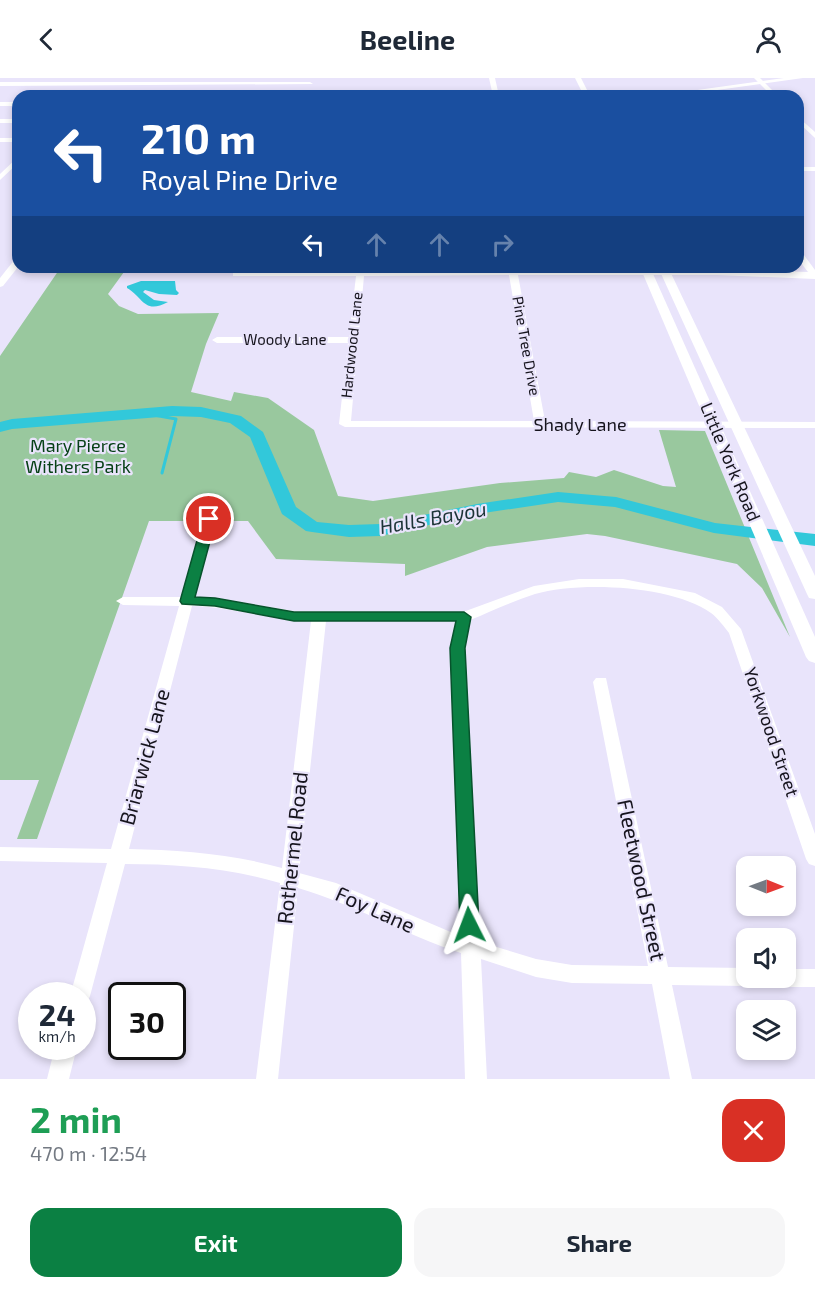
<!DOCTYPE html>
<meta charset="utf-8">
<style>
body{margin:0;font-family:"Exo 2",sans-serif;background:#f6f6f7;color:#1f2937;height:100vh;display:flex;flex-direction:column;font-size:22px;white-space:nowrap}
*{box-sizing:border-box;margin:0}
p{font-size:20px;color:#747a83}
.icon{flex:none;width:33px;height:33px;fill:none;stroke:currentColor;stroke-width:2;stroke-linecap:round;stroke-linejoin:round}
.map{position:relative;height:1001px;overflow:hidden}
.side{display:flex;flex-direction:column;background:#fff;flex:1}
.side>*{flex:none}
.guide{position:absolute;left:12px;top:12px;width:792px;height:183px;border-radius:18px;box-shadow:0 3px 9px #0003;background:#1a4fa0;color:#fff;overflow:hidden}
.needle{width:39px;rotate:91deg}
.controls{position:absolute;left:736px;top:778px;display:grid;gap:12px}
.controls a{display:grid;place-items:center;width:60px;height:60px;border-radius:12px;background:#fff;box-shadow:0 3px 9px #0003;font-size:30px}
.speed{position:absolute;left:18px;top:904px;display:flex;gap:12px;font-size:30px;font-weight:700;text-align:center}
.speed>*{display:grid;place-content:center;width:78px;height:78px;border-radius:50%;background:#fff;box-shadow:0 3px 9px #0003;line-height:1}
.speed small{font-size:15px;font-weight:400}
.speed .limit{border:3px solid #111;border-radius:9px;background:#fff;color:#111}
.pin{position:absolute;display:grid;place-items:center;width:51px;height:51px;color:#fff;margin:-26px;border:3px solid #fff;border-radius:50%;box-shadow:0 2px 6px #0007}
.me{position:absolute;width:66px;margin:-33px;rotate:357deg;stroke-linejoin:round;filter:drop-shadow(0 0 4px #0008)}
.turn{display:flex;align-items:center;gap:21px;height:126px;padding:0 30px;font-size:27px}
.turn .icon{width:78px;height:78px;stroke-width:2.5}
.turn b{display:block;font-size:42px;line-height:51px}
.lanes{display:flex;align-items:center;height:57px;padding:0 30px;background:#0003;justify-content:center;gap:30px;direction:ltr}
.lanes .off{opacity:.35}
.round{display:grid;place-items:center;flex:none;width:63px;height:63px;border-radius:18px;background:#f6f6f7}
.headline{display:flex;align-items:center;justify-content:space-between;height:102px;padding:0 30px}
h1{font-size:36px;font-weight:700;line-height:45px;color:#1e9e55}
.button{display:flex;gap:12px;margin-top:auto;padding:12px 30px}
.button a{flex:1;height:69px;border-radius:18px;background:#0b8043;color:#fff;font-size:24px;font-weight:700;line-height:69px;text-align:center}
.button a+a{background:#f6f6f7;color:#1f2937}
header{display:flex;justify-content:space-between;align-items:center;height:78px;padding:0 30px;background:#fff;font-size:27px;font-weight:700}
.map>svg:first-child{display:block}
</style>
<header><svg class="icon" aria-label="back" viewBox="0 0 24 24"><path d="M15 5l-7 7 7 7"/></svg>Beeline<svg class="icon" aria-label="person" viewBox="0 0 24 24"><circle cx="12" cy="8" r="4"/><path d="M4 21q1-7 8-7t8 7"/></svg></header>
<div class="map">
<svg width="815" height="1001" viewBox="0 0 815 1001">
<rect width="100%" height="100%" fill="#e9e4fb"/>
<polygon fill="#99c89e" points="61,189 160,189 157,193 124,194 108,216 119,228 138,236 219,235 206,266 191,314 231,323 234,314 268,320 314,352 338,418 373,423 500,405 564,400 569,394 596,399 614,392 663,408 676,409 659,352 705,353 790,559 762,510 737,486 605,458 587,456 487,469 405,498 405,486 276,481 248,443 149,443 37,761 17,761 39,702 0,702 0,278"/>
<path fill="#32c8da" d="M141,203H175L176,212L179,215L177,217L159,216L145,212L143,214L154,222L168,224C144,237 143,219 127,210V208Z"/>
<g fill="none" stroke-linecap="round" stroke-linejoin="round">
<polyline stroke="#32c8da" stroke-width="3" points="148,336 176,341 162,395"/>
<polygon fill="#32c8da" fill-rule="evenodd" points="172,328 201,329 241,338 263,354 296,429 317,444 349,447 380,446 477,426 558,414 616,419 715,445 815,456 815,468 714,455 615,429 558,424 477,436 380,458 349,459 312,454 306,453 282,436 250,359 230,345 201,339 172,338 12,351 0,354 0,344 12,341"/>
<g fill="#fff" fill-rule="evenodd">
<polygon points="489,0 495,0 499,18 493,18"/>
<polygon points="754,0 760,0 778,18 772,18"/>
<polygon points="0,4 310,4 313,6 0,8"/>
<rect x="0" y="24" width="18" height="4"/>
<polygon points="798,39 815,54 815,60 798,44"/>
<rect x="0" y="41" width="18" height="4"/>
<polygon points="18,79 18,85 0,102 0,96"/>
<rect x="798" y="89" width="17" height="4"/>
<path d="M798,173H801L815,192V201L717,197H518L545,343L815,344V350L345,349L339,346L348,265H217L212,262L217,259H349L356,198H233V194L236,193H356L357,189H365V193L508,192V189H516L517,192L717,191L808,194L798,181ZM509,197L534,343H351L364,198Z"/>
<polygon points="18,180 18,189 3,208 0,209 0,200 15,181"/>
<path d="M209,437L215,441L195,519L215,520L294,533L463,534L534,508L579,501H623L695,515L722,529L741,551L815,756V788L809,786L806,781L729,555C724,549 718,540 711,535C673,507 579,503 535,516C513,523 492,533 470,542L464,570L480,864L536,881L572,887L648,888L593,604L596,600H606L668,889L747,890V900H757L754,905L747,908L672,907L692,1001H670L652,906L572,905L536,899L481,881L487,1001H465L461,875C405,857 354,826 298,810L278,1001H256L280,805C229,790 177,786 125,786L90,918L87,925L82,926V918H70L107,785L0,783V769L111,771L179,528L123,527L116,523L123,519H181L203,441ZM192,528C233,529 271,542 311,543L282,790C232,776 181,772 129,771ZM326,543H456L450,570L460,858L336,805L299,795Z"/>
<polygon points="786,891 815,891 815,909 786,909 779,906 776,900 786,900"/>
<polygon points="55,969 77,969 69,1001 47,1001"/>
</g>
<g fill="#fff" fill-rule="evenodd">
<polygon points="575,0 581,0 590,18 584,18"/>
<polygon points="784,0 803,0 674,18 654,18"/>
<rect x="0" y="60" width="18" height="4"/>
<polygon points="640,189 650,189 815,559 815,585 809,583 806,579"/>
<polygon points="658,189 668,189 815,498 815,521 809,520 807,516"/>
</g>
</g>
<polygon fill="#0b8043" stroke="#07532c" stroke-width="1.5" points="209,437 216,441 195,519 215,520 294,534 464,534 471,539 465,570 479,847 476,853 469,856 462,853 460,847 450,570 456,543 294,543 215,528 182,526 180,523 203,441"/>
<g text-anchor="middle" stroke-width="4.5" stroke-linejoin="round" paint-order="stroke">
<g font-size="15" fill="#16141d" stroke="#e9e4fb">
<text x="285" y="267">Woody Lane</text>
<text transform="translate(352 267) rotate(-84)" y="5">Hardwood Lane</text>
<text transform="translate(526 268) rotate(80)" y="5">Pine Tree Drive</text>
</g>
<g font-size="18" fill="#16141d" stroke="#e9e4fb">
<text x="580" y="353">Shady Lane</text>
<text transform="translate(730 384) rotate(67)" y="6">Little York Road</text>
<text transform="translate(771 654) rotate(71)" y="6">Yorkwood Street</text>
</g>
<g font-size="18" fill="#064016" stroke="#e9e4fb">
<text x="78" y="374">Mary Pierce<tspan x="78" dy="21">Withers Park</tspan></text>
</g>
<g font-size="20" font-style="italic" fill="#1c3337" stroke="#e9e4fb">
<text transform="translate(433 440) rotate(-10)" y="7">Halls Bayou</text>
</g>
<g font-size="21" fill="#16141d" stroke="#e9e4fb">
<text transform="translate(145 679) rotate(-75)" y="7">Briarwick Lane</text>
<text transform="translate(293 770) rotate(-84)" y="7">Rothermel Road</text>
<text transform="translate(641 802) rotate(78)" y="7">Fleetwood Street</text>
<text transform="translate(375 832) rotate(24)" y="7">Foy Lane</text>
</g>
</g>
</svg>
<div class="controls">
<a><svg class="needle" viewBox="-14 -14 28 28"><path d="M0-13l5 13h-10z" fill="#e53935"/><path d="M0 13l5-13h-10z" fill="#747a83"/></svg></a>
<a><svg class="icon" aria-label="sound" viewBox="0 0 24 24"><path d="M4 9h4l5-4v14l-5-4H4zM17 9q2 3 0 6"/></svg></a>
<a><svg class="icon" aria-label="layers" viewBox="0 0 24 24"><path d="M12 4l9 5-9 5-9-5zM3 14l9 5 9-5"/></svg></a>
</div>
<div class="speed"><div>24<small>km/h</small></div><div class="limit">30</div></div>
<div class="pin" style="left:209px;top:441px;background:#d93025"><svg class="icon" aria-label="arrive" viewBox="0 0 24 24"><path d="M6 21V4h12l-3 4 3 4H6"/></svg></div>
<svg class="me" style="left:469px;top:847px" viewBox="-20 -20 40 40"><path d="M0-17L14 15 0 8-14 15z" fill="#0b8043" stroke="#fff" stroke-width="4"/></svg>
<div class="guide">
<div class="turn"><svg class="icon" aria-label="left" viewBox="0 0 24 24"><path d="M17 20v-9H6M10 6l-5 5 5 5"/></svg><div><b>210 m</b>Royal Pine Drive</div></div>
<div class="lanes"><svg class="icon" aria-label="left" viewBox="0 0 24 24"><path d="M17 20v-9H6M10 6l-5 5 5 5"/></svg><svg class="icon off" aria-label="ahead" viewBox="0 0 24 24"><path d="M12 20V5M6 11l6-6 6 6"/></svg><svg class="icon off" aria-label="ahead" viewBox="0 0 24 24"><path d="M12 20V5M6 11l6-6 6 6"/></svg><svg class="icon off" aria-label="right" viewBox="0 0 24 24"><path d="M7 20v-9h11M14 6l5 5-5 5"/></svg></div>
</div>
</div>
<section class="side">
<div class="headline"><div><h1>2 min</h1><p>470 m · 12:54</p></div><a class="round" style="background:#d93025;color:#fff"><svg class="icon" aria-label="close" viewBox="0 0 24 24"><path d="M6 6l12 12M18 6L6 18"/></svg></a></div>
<div class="button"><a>Exit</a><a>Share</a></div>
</section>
